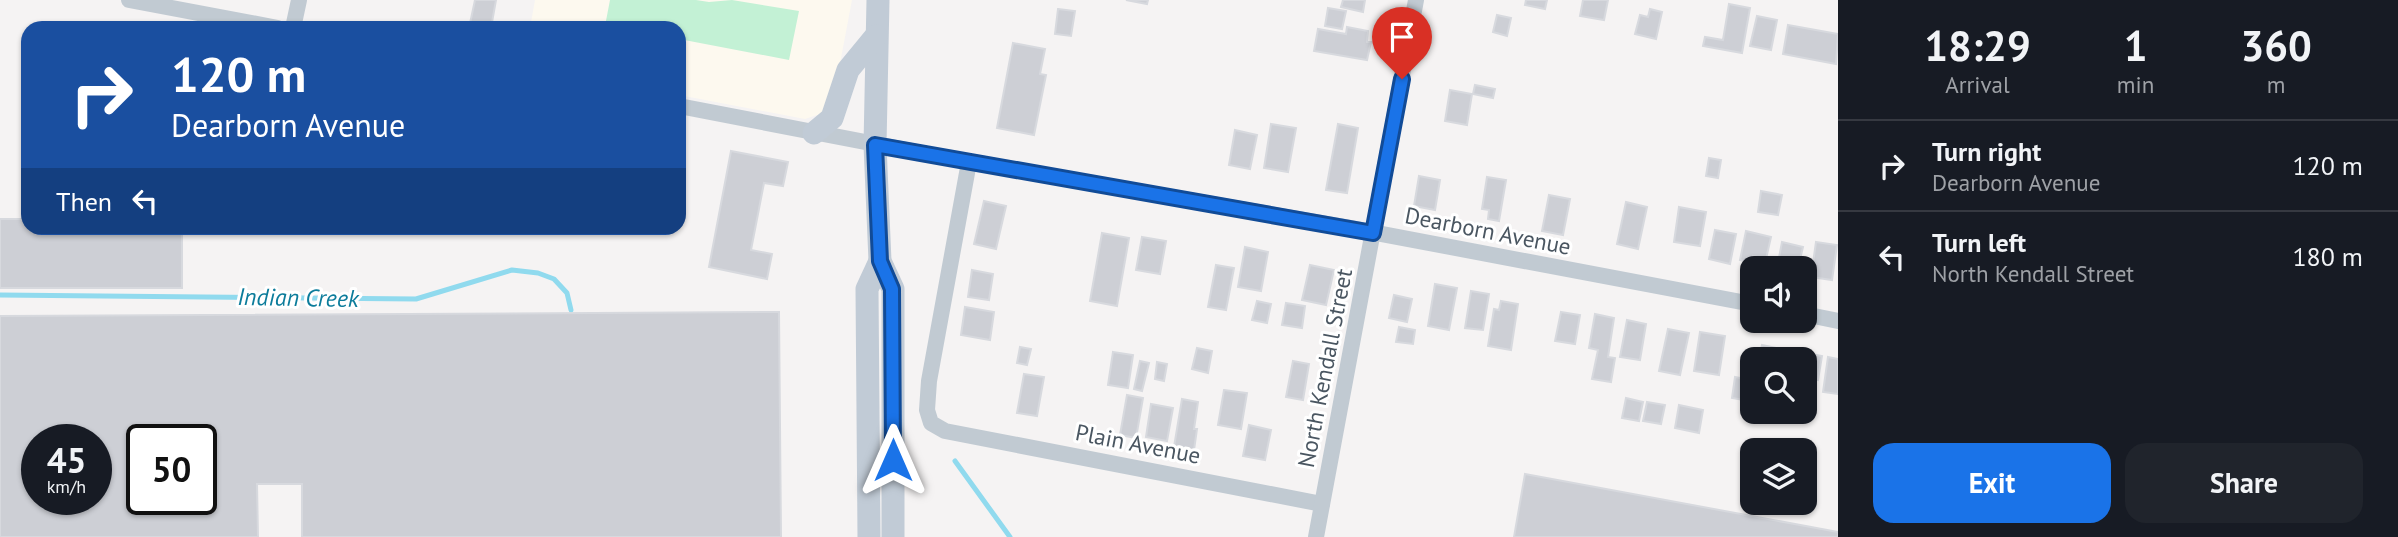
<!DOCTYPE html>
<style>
body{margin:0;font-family:"PT Sans",sans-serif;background:#20242c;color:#f1f3f6;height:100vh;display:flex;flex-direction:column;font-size:26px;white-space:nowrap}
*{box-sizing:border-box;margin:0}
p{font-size:23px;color:#9ea1a6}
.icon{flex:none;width:38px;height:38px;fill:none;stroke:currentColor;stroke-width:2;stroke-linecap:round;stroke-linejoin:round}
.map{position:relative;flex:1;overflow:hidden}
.side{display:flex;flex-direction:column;background:#171b24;width:560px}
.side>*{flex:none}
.banner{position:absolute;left:21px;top:21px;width:665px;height:214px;border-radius:21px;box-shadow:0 2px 5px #0004;background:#1a4fa0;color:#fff;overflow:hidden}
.tools{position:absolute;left:1740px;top:256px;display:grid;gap:14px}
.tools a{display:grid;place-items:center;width:77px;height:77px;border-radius:14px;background:#171b24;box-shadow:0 2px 5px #0004;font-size:35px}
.speed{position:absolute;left:21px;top:424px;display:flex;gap:14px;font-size:35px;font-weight:700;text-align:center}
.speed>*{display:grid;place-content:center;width:91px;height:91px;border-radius:50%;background:#171b24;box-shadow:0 2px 5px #0004;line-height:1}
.speed small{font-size:18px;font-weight:400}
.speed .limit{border:4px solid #111;border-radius:10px;background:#fff;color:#111}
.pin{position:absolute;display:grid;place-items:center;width:60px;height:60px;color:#fff;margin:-72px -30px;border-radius:50% 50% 50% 0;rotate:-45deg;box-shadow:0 0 7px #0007}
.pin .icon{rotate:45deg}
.me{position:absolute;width:77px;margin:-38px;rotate:0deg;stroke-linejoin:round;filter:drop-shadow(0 0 5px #0008)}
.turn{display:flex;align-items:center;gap:24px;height:147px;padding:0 35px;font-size:32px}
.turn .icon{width:91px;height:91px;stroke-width:2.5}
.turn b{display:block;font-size:49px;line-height:60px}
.then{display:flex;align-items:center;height:66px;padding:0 35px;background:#0003;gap:14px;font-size:26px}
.eta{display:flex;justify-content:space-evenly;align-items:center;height:119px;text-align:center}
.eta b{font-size:42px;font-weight:700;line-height:49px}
.cta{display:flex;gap:14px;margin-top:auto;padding:14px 35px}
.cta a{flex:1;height:80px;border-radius:21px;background:#1a73e8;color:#fff;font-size:28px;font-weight:700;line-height:80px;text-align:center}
.cta a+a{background:#20242c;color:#f1f3f6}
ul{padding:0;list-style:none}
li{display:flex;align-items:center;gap:21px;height:91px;padding:0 35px;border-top:2px solid #363941}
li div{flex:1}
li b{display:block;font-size:26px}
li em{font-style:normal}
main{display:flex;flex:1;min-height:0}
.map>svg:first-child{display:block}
</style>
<main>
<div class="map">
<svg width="1838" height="537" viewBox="0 0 1838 537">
<rect width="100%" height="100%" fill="#f5f3f3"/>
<polygon fill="#fdf9ef" points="535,0 852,0 834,95 820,114 805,119 679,95 679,28 530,28"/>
<polygon fill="#c3f1d5" points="610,0 696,0 709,2 732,0 799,11 789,60 679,39 679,28 617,28 605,26"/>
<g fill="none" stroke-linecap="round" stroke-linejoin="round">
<g stroke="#90daee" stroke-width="5">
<polyline points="0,295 416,299 512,270 538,273 554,279 567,293 571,310"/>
<polyline points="955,461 1010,537"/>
</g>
</g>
<g fill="#cdcfd5" stroke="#d7d9de" stroke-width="2" fill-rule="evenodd">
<polygon points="475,0 496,0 491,28 469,28"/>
<polygon points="1126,0 1148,0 1147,4"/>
<polygon points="1343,0 1365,0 1363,12 1341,7"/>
<polygon points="1526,0 1547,0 1545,9 1525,5"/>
<polygon points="1583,0 1608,0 1604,20 1580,16"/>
<polygon points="1729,4 1750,8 1742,53 1703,46 1705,37 1723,40"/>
<polygon points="1328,8 1346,11 1342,29 1325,26"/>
<polygon points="1058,9 1075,11 1071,36 1055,34"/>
<polygon points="1650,9 1662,12 1656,39 1635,34 1640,15 1648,17"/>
<polygon points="1497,15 1511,18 1507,36 1493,32"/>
<polygon points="1757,16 1777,20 1771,50 1750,46"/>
<polygon points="1788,25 1838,34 1836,64 1783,54"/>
<polygon points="1347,27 1368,31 1367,42 1371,42 1367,60 1314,51 1318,29 1346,34"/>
<polygon points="1013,43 1045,49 1040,74 1046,75 1034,135 997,128"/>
<polygon points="1475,85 1495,89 1493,98 1473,94"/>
<polygon points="1450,90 1472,94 1467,125 1445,121"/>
<polygon points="1271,124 1296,128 1288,172 1264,168"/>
<polygon points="1338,124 1358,128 1347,193 1326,190"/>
<polygon points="1235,130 1257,135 1250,169 1229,165"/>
<polygon points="731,151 788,162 783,186 764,183 751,250 772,254 767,279 709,267"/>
<polygon points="1709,158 1721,160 1718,178 1706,176"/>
<polygon points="1419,176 1440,180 1435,210 1414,206"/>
<polygon points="1487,177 1506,180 1499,221 1488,219 1489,210 1482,209"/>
<polygon points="1761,191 1782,195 1778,215 1758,212"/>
<polygon points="1549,195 1570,199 1563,235 1542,231"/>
<polygon points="984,201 1006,206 996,249 974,244"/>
<polygon points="1626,202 1647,207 1638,249 1617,244"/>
<polygon points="1679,207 1706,212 1700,246 1674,242"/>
<polygon points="0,219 28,219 28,228 182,228 182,288 0,288"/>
<polygon points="1715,230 1736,234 1730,264 1709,259"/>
<polygon points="1746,231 1771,237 1766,259 1753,256 1751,263 1740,260"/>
<polygon points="1102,233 1129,238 1117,306 1090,301"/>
<polygon points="1142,237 1166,241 1160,274 1136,270"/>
<polygon points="1782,242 1803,247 1798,268 1777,268"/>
<polygon points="1816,242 1837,245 1832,280 1811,277"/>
<polygon points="1245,247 1268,252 1261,291 1238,287"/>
<polygon points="1216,265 1234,268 1226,310 1208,307"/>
<polygon points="1310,265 1334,270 1326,305 1302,300"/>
<polygon points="972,270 993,274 989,300 968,297"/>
<polygon points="1435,284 1457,288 1449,330 1428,326"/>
<polygon points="1471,291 1489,294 1483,330 1465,328"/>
<polygon points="1394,295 1412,299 1407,322 1389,318"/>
<polygon points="1257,301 1271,304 1267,323 1252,320"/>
<polygon points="1501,301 1518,304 1511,350 1488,346 1494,309 1499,310"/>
<polygon points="1286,303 1305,306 1302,328 1282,325"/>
<polygon points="965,307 994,312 990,340 961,335"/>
<path d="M779,312L781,537H302V484H257L258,537H0V316ZM37,439H96V499H37ZM142,439H201V499H142Z"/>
<polygon points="1561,312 1580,315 1575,344 1555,341"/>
<polygon points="1595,314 1614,318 1608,357 1615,358 1611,382 1592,379 1598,350 1589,348"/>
<polygon points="1627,320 1646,324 1640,360 1620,357"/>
<polygon points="1399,327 1415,330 1413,344 1396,342"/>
<polygon points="1668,329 1689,333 1680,375 1659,371"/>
<polygon points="1700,332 1725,336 1719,375 1694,371"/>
<polygon points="1762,345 1781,349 1779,359 1759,359"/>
<polygon points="1020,347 1031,349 1027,365 1017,363"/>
<polygon points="1197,348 1212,351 1208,373 1192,369"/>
<polygon points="1795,351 1822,356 1818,380 1812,379 1809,398 1804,397 1804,359 1794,359"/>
<polygon points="1113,352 1133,355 1128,388 1108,385"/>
<polygon points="1828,357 1838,359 1838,394 1823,392"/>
<polygon points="1140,361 1149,363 1142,391 1134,389"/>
<polygon points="1293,361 1309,364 1303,400 1286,397"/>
<polygon points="1157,362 1167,364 1164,381 1155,379"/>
<polygon points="1024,374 1044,377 1037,416 1017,413"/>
<polygon points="1735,377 1746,379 1744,400 1732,398"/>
<polygon points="1224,390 1247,393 1241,429 1218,425"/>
<polygon points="1127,395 1143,398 1136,438 1120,435"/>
<polygon points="1626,398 1643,402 1639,421 1622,418"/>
<polygon points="1182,399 1198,402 1194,429 1197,429 1194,450 1174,447"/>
<polygon points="1647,402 1665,405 1661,424 1643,421"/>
<polygon points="1151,404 1173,408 1167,441 1146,437"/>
<polygon points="1679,405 1703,410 1699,433 1675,428"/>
<polygon points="1249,425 1271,430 1265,460 1243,456"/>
<polygon points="1525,474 1838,532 1838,537 1514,537"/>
</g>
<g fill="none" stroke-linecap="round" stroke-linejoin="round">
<g stroke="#c1cad2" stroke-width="16">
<polyline points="129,0 278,28"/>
<polyline points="293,28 299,0"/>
<polyline points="679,106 969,162 1350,228 1752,304"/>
<polyline points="969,162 929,381 927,410 931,423 945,431 1322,504"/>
<polyline points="1804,314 1838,321"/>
<polyline points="1316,537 1416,0"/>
</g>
<g stroke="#c1cbd6" stroke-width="23">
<polyline points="878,0 875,145 880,261 893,289 893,537"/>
<polyline points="814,133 832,118 848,70 876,36"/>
<polyline points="869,537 867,289 880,261"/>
</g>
</g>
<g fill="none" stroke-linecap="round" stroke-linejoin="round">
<g stroke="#114b97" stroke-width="18">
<polyline id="route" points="893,460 892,289 880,261 875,145 1373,233 1402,79"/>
</g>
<use href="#route" stroke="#1a73e8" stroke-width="12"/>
</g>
<g text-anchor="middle" stroke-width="6" stroke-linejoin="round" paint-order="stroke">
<g font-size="23" fill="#4a5661" stroke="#fff">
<text transform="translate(1488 231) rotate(11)" y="8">Dearborn Avenue</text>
<text transform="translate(1325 368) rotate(-79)" y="8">North Kendall Street</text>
<text transform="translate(1138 444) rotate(11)" y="8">Plain Avenue</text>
</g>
<g font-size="24" font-style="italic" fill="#0c7c9b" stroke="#fff">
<text transform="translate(298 298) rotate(1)" y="8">Indian Creek</text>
</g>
</g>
</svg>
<div class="tools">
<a><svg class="icon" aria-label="sound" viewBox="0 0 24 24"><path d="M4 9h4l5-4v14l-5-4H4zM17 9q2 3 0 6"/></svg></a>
<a><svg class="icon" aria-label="search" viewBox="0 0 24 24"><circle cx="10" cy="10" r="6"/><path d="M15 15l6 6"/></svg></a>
<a><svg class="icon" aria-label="layers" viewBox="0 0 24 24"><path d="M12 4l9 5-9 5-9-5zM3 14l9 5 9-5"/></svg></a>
</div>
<div class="speed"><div>45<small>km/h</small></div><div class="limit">50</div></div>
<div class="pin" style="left:1402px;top:79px;background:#d93025"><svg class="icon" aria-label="arrive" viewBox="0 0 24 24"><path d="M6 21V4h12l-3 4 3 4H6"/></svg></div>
<svg class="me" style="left:893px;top:460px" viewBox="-20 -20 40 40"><path d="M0-17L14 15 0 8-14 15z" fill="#1a73e8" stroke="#fff" stroke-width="4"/></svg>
<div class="banner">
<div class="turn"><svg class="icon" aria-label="right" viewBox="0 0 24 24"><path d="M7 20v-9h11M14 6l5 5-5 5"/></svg><div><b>120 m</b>Dearborn Avenue</div></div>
<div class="then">Then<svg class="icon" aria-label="left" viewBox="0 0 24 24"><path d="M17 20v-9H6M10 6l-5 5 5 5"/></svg></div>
</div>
</div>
<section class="side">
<div class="eta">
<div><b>18:29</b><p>Arrival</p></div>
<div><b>1</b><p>min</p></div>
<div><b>360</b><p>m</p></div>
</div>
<ul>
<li><svg class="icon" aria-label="right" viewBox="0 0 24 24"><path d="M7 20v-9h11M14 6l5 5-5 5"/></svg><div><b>Turn right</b><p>Dearborn Avenue</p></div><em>120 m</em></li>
<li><svg class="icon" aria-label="left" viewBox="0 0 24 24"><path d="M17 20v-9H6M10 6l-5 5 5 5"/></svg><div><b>Turn left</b><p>North Kendall Street</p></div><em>180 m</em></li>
</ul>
<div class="cta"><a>Exit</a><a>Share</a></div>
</section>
</main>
